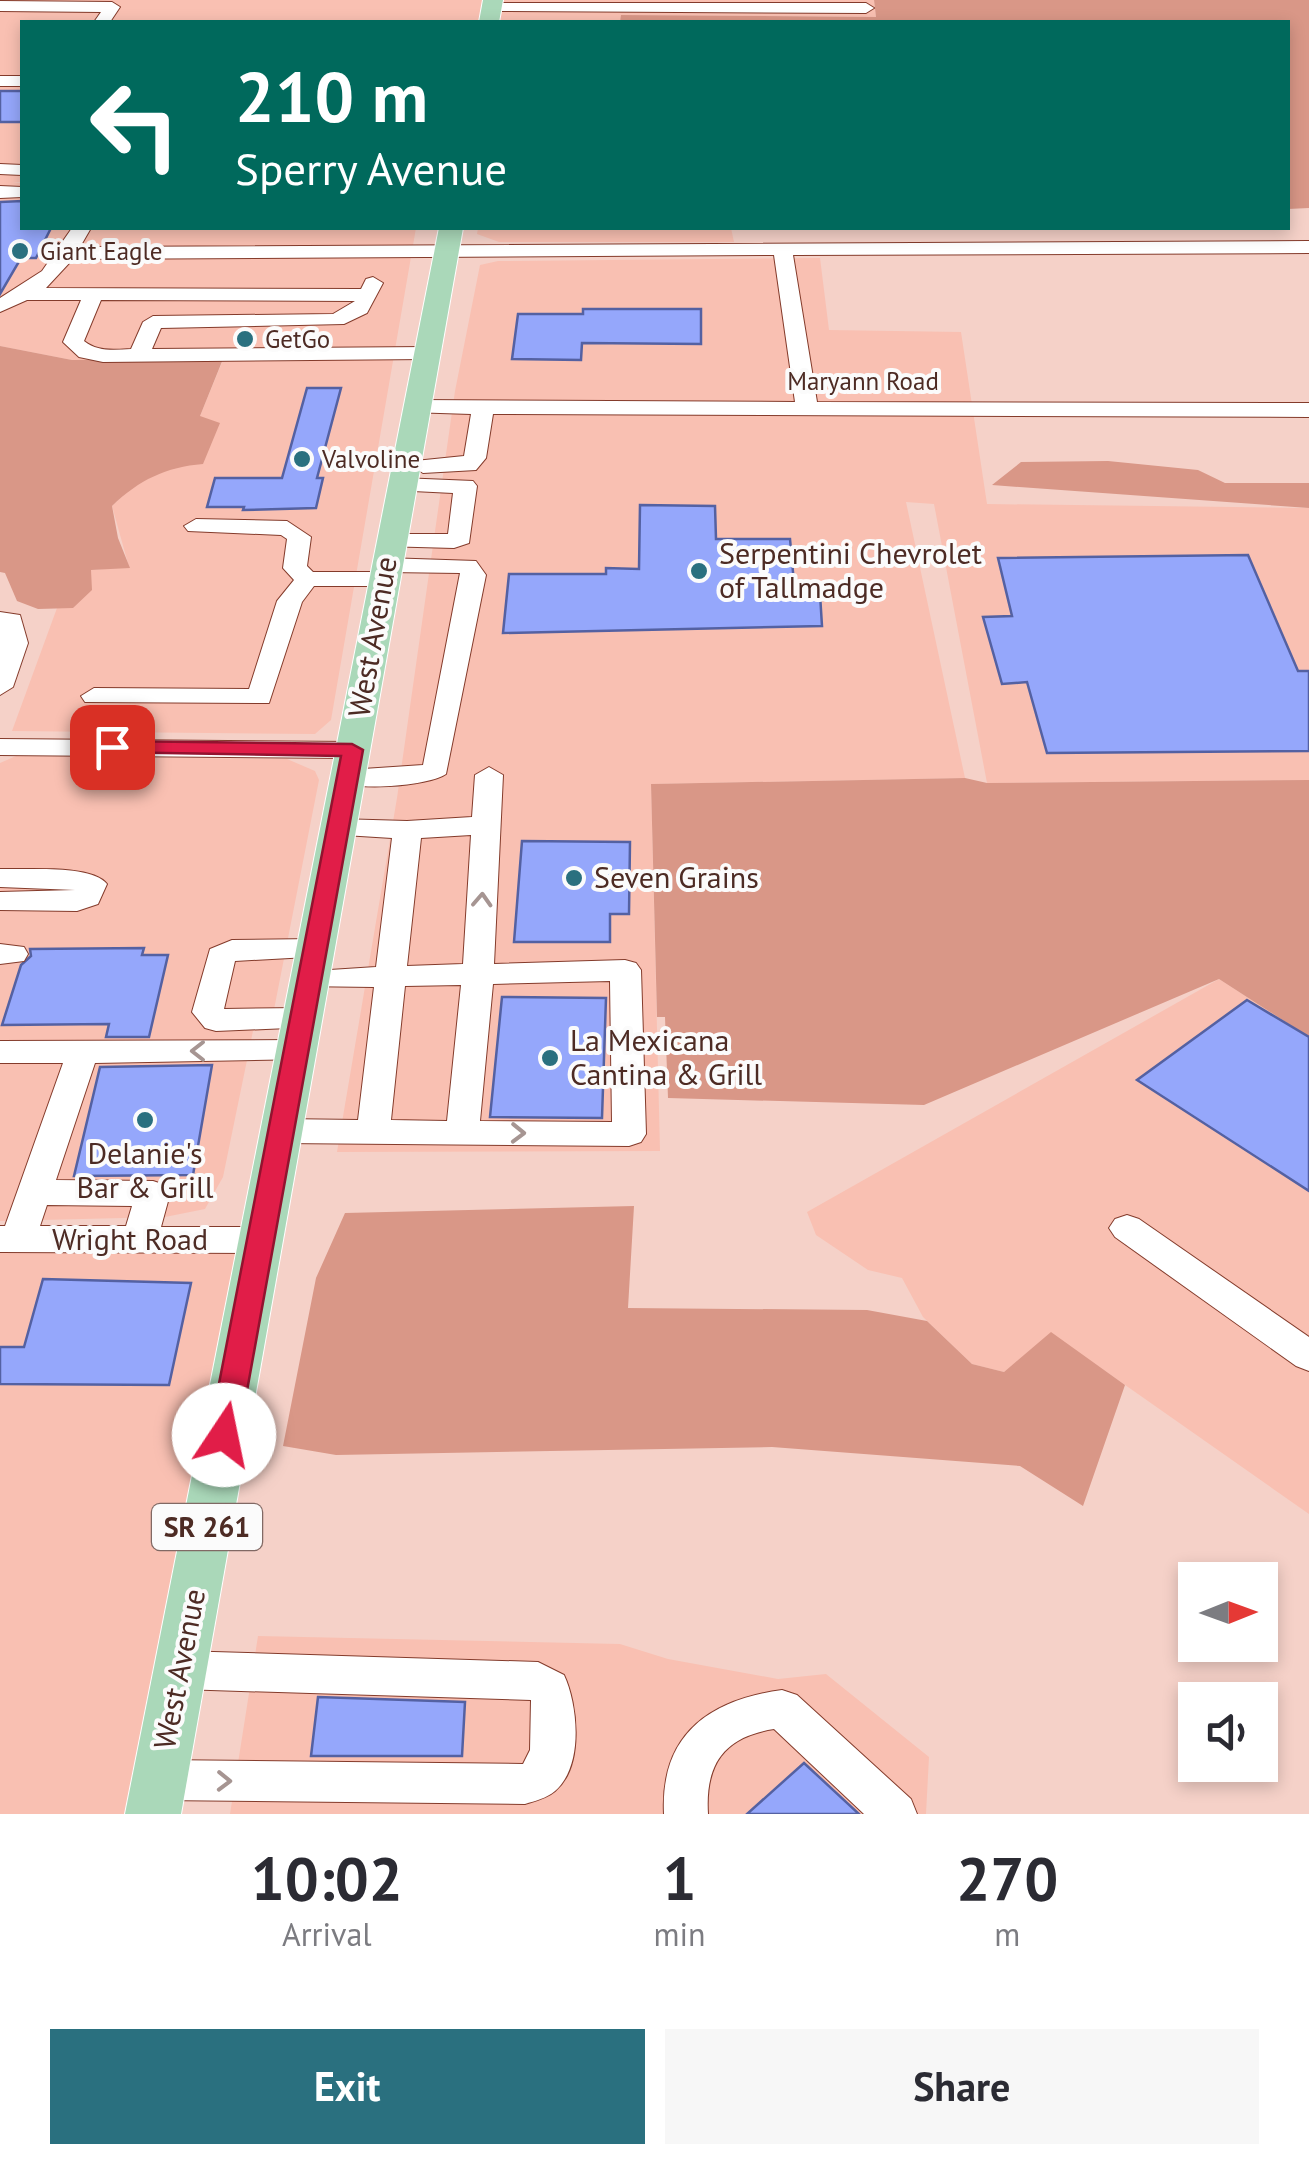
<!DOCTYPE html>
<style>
body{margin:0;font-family:"PT Sans",sans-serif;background:#f7f7f7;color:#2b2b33;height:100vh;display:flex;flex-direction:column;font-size:38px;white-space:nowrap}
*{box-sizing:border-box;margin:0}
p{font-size:32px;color:#7c7c81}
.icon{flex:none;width:55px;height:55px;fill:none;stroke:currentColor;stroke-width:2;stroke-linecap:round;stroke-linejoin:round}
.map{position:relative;height:1814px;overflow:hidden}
.details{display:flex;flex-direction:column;background:#fff;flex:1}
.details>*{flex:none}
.top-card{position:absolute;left:20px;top:20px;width:1270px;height:210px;border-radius:0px;box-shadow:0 5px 15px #0003;background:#00695c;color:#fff;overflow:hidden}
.needle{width:65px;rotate:89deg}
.tools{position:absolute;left:1178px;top:1562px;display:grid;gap:20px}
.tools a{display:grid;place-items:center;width:100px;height:100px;border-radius:0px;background:#fff;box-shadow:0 5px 15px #0003;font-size:50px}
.pin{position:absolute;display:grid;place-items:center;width:85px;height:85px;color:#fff;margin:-42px;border-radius:20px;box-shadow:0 5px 15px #0006}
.me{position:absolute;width:110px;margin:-55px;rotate:11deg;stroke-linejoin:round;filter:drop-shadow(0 0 8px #0008)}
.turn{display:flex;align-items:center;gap:35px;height:210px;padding:0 50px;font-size:45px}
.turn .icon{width:130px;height:130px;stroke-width:2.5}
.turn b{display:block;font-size:70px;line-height:85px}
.eta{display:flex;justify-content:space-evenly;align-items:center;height:170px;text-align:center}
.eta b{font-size:60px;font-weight:600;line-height:70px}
.action{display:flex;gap:20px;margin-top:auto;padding:20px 50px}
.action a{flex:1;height:115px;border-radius:0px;background:#2a707f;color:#fff;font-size:40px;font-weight:600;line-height:115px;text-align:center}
.action a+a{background:#f7f7f7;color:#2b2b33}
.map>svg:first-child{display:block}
</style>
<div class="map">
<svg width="1309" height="1814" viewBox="0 0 1309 1814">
<rect width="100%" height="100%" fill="#f5d1c8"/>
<g fill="#f9c0b2">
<polygon points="0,0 874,0 876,17 622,15 620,22 22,22 22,182 12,183 22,183 22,228 416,228 331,720 315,734 12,731 57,608 73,608 91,570 129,567 112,506 132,487 173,466 203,463 200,416 223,360 72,360 0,346"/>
<polygon points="478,228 731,228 734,242 499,242 477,234"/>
<polygon points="820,258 829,330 961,332 987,504 1309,508 1309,780 987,783 934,504 906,502 965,778 651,784 660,1151 337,1152 397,798 455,391 480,265 498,261"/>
<polygon points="16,756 287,759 315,771 319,780 270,1030 253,1031 223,1177 205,1209 165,1217 0,1221 0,763"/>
<polygon points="1219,979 1309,1037 1309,1514 1051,1333 1004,1372 972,1364 923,1317 902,1278 868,1270 816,1235 807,1212"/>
<polygon points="0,1239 261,1240 145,1814 0,1814"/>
<polygon points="258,1636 620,1644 668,1659 778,1679 826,1674 929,1757 926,1814 230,1814"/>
</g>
<g fill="#d99787">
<polygon points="874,0 1309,0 1309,208 1288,209 1288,22 620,22 621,15 876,17"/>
<path d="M0,346L72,360L223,359L200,416L220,423L203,464C166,467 139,480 112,506L118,538L130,568L91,570L92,590L73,608L38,609L17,601L5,573L0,572Z"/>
<polygon points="1108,461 1198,470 1225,483 1309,483 1309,508 992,485 1021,462"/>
<polygon points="965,778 987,783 1309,780 1309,1037 1219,979 924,1105 668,1098 665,1017 657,1017 651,784"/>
<polygon points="634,1206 628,1308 867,1310 927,1321 972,1364 1004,1372 1051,1332 1125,1385 1083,1506 1020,1466 772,1447 336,1455 283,1446 316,1278 345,1213"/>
</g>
<g fill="#95a7fb" stroke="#5461a2" stroke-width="2.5">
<rect x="0" y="91" width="22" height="31"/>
<polygon points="22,201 22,228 51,228 36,258 21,258 0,294 0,202"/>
<polygon points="583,309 701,309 701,344 582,343 581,360 512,359 518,314 583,314"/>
<polygon points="307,388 341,388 317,478 323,478 316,508 243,510 244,507 207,507 215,478 282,478"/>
<polygon points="640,505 715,506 716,539 790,539 795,594 820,594 822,626 503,633 509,574 606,574 606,568 639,569"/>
<polygon points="1248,555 1298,671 1309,671 1309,751 1047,753 1027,682 1002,684 983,617 1012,616 998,558"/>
<polygon points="522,841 630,842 629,914 610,914 610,942 514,942"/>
<polygon points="144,948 142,955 168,955 149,1037 106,1037 109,1024 2,1025 21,965 31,956 30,949"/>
<polygon points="502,997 606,998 602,1118 490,1117"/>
<polygon points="1247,1000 1309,1037 1309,1191 1137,1080"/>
<polygon points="212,1065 193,1175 74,1176 100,1067"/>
<polygon points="43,1279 191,1283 169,1385 0,1384 0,1347 24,1347"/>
<polygon points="318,1697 465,1702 462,1756 311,1756"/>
<polygon points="804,1763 859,1814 747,1814"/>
</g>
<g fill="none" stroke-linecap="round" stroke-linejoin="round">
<g stroke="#843b2b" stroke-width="2">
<g id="minor">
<polygon points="0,1 112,2 120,7 110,22 94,22 101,12 0,11"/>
<polygon points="492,3 866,3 874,8 866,13 487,11 484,8"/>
<rect x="0" y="76" width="22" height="10"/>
<polygon points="0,164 22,165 22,175 0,174"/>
<polygon points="0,186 22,187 22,197 0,198"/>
<path d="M72,228H91L80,247L1309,241V253L793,255L817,402L1309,403V417L493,414L486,458L476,470L423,473L412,466L415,461L464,456L471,414L409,412L406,407L417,400L795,402L774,255L73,259L46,288L361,289L366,279L373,277L383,283L367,313L344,324L161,328L152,349L427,347L438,353L427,359L103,362L79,357L63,342L81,300H27L0,312V298L42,271ZM101,300L355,301L333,314L153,316L143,322L131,349C114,350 98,352 84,341Z"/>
<polygon points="401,478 473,481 477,486 469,543 454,548 381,546 378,541 390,534 448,534 453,493 393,490 389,485"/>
<path d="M196,519L287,521L311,537L307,566L313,572H382L373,565L385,558L476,561L486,575L446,774C430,786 347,793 334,778L348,770L423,765L460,573L388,572L397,579L385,586H314L302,602L269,703L85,702L81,696L94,688L249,689L277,601L294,580L283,568L287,539L281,535L188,531L184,526Z"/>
<polygon points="0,612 20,615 28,643 13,687 0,695"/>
<polygon points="0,739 352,742 366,750 352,758 0,755"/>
<path d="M489,767L503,775L494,964L625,960L636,963L641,970L646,1134L641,1142L629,1146L281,1143L269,1139L264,1131L269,1123L281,1119L358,1120L374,987L299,986L294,979L299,972L376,967L392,838L328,834L324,828L328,822L338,819L407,821L472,817L475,775ZM471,835L463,964L407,966L421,838ZM610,981L612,1122L480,1121L493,984ZM461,985L447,1121L391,1120L405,986Z"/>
<path d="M0,869C25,870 92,864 107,884L98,904L77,911L0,910V892L75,890L0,887Z"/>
<polygon points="315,939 326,942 330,949 326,956 235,961 224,1009 302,1008 313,1011 318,1019 313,1027 216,1031 205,1028 192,1012 210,949 232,940"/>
<polygon points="0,944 24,947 28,954 24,961 0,964"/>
<path d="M296,1040L307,1043L312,1051L307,1059L95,1063L56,1180L153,1181L165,1185L170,1194L161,1227H261L274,1231L279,1240L274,1249L261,1253L0,1252V1226H5L63,1063H0V1041ZM47,1205L132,1206L126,1226H40Z"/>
<polygon points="1127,1215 1139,1219 1309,1337 1309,1371 1296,1366 1115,1237 1109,1228 1115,1219"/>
<path d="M180,1651L538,1662L564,1675C578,1705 584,1766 555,1791C547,1798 535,1801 525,1804L159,1800L143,1794L137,1780L143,1766L159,1760L523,1764L530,1750L531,1700L180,1689L165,1683L159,1670L165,1657Z"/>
<path d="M782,1690L797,1695L911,1799L917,1814H864L774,1729C723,1737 705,1765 708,1814H664C660,1735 709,1700 782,1690Z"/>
</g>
</g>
<g stroke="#fff" stroke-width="2">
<g id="major">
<polygon points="483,0 503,0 499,22 479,22"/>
<polygon points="439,228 463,228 181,1814 125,1814"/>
</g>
</g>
<use href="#minor" fill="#fff" fill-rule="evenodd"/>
<use href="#major" fill="#aad8b9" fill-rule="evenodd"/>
</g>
<defs><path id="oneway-chevron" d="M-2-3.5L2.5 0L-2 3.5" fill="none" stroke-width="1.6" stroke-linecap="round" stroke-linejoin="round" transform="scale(2.5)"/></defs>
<g stroke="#a69592">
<use href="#oneway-chevron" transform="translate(482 900) rotate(-87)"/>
<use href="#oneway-chevron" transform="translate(198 1051) rotate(-180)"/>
<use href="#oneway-chevron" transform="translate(518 1133) rotate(1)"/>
<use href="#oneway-chevron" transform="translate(224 1781) rotate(1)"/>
</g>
<polygon fill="#e11d48" stroke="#92132f" stroke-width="2.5" points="112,741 352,744 363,750 239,1435 234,1444 224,1447 214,1444 209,1435 341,756 105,752 102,747 105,743"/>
<g fill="#2a707f" stroke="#fbfbfb" stroke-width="4">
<circle cx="20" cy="251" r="10"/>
<circle cx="245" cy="339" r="10"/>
<circle cx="302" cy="459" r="10"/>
<circle cx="699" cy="571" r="10"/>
<circle cx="574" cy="878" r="10"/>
<circle cx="550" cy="1058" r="10"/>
<circle cx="145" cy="1120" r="10"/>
</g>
<g text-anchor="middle" stroke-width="8" stroke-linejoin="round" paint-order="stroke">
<g font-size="25" fill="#4d2b24" stroke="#fbfbfb" text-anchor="start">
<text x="40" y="260">Giant Eagle</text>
<text x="265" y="348">GetGo</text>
<text x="322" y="468">Valvoline</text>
</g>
<g font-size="25" fill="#4d2b24" stroke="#fbfbfb">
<text x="863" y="390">Maryann Road</text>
</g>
<rect fill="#fbfbfb" stroke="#816964" stroke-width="2.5" x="152" y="1504" width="110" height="46" rx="8"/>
<g font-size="28" font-weight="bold" fill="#4d2b24">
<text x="207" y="1537">SR 261</text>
</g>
<g font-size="30" fill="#4d2b24" stroke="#fbfbfb" text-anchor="start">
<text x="719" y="564">Serpentini Chevrolet<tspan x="719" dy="34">of Tallmadge</tspan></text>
<text x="594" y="888">Seven Grains</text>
<text x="570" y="1051">La Mexicana<tspan x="570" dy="34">Cantina &amp; Grill</tspan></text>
<text x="145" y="1164" text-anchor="middle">Delanie's<tspan x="145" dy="34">Bar &amp; Grill</tspan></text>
</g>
<g font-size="30" fill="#4d2b24" stroke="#fbfbfb">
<text transform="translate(373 637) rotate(-80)" y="10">West Avenue</text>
<text x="130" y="1250">Wright Road</text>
<text transform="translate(180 1669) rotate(-79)" y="10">West Avenue</text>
</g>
</g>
</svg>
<div class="tools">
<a><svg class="needle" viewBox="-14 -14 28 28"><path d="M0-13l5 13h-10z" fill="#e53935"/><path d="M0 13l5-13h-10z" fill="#7c7c81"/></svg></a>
<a><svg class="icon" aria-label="sound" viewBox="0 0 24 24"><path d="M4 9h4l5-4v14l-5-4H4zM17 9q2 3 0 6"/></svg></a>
</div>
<div class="pin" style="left:112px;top:747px;background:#d93025"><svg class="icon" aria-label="arrive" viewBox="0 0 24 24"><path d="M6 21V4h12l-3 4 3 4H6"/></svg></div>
<svg class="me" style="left:224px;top:1435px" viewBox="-20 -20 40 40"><circle r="19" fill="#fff"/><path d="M0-13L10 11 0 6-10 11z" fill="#e11d48"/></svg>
<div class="top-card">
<div class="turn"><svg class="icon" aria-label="left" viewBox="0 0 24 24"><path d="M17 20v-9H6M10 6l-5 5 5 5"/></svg><div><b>210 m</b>Sperry Avenue</div></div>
</div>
</div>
<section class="details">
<div class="eta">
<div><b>10:02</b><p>Arrival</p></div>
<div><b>1</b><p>min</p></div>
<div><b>270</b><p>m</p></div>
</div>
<div class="action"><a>Exit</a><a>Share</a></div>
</section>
